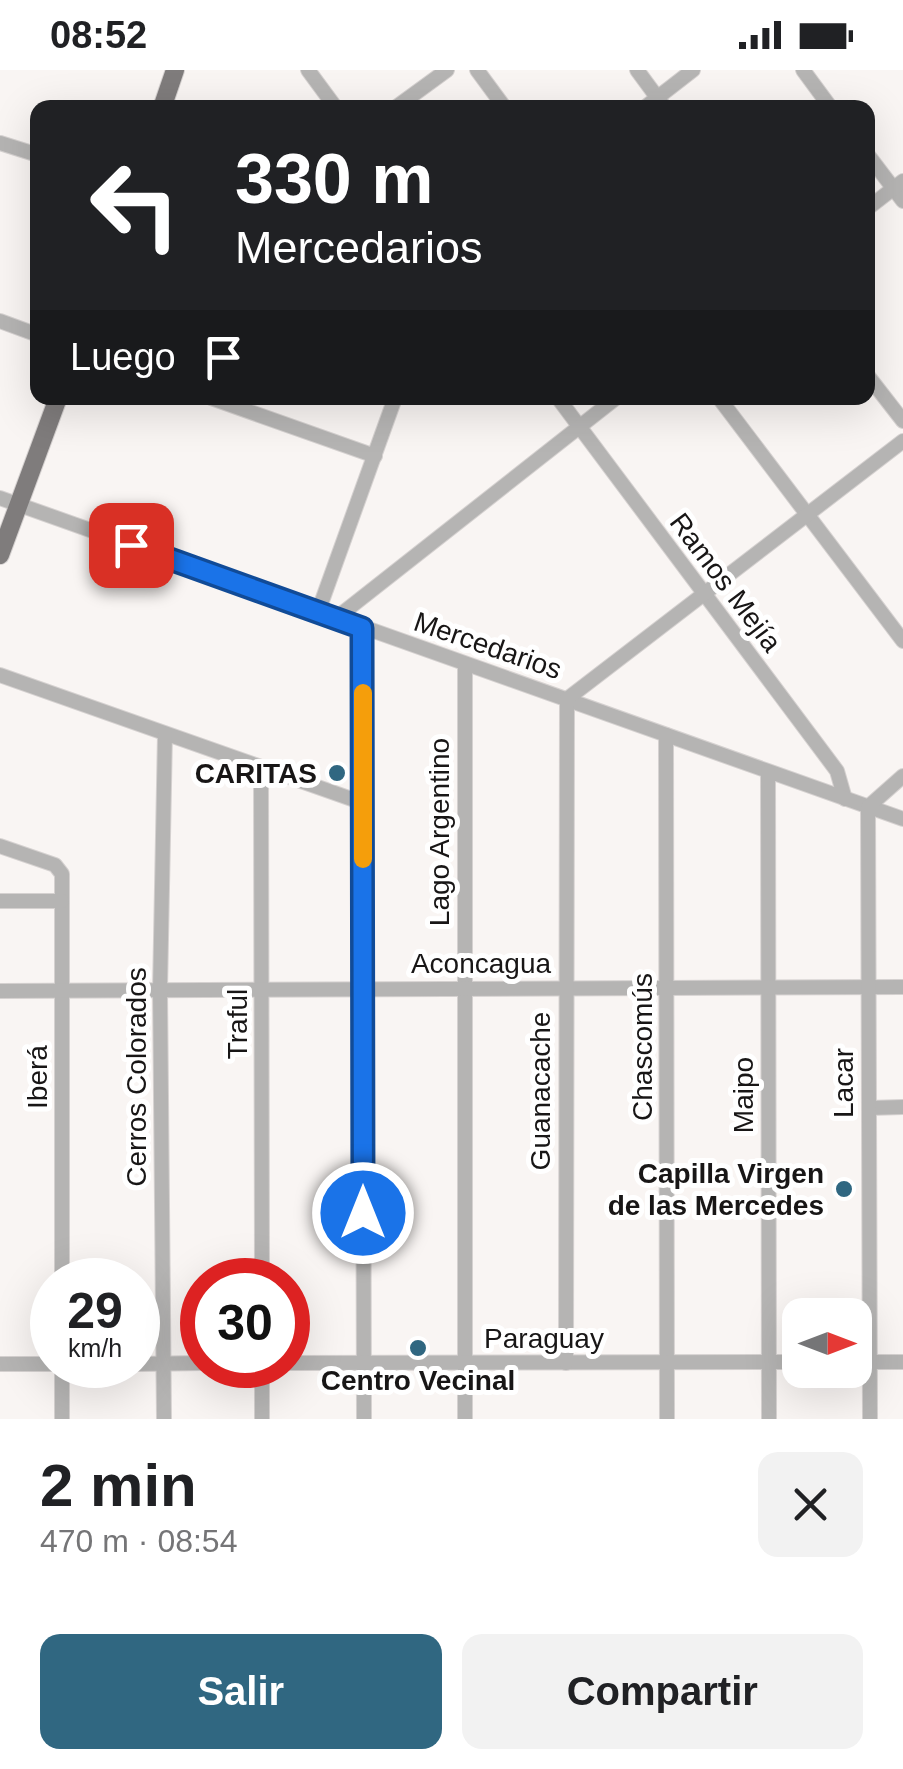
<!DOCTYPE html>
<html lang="es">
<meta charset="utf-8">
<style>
body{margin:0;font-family:Arial,sans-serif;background:#f2f2f2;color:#202124;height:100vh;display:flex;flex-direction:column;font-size:38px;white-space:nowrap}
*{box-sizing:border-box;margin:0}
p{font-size:32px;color:#757577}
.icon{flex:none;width:55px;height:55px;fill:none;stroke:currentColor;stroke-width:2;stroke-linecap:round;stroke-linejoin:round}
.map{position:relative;height:1349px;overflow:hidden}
.details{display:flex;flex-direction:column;background:#fff;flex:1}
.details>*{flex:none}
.guide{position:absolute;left:30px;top:30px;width:845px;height:305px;border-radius:20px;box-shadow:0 10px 40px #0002;background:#202124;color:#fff;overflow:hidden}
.needle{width:65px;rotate:90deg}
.buttons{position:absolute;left:782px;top:1228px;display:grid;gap:20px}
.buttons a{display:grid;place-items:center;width:90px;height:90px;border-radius:20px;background:#fff;box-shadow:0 10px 40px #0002;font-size:50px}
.speed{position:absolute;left:30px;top:1188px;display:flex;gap:20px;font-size:50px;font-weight:700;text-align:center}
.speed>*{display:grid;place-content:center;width:130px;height:130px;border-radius:50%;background:#fff;box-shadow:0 10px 40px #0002;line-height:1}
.speed small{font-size:25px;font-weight:400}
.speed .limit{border:15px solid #d22;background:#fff;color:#111}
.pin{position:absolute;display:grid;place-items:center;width:85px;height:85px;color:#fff;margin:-42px;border-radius:20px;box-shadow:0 5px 15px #0006}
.me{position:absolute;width:110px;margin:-55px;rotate:0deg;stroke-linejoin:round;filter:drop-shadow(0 0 8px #0008)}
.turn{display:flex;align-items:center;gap:35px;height:210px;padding:0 40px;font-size:45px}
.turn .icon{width:130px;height:130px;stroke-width:2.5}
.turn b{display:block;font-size:70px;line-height:85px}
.then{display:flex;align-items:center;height:95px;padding:0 40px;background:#0003;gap:20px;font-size:38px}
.round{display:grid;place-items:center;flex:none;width:105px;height:105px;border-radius:20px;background:#f2f2f2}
.overview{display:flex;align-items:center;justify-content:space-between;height:170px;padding:0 40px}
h1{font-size:60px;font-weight:800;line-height:75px}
.primary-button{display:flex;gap:20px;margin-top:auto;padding:20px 40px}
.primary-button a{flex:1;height:115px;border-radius:20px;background:#306781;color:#fff;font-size:40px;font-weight:800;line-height:115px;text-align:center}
.primary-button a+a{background:#f2f2f2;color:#202124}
.status{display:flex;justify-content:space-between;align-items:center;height:70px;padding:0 50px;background:#fff;direction:ltr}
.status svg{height:28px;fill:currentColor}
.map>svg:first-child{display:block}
</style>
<div class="status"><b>08:52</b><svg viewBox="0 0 49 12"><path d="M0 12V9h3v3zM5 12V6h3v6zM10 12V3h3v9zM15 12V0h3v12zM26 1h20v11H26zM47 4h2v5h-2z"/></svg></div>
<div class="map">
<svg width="903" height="1349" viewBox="0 0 903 1349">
<rect width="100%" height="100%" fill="#f9f5f3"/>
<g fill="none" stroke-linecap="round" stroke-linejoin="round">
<g stroke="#d5d1d0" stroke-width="16">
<g id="minor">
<polyline points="308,0 336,38"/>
<polyline points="477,0 505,38"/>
<polyline points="637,0 665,38"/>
<polyline points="803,0 831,38"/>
<polyline points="395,38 447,0"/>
<polyline points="644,38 693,0"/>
<polyline points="0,73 38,85"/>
<polyline points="868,85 903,131"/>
<polyline points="868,138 903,111"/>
<polyline points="0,251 38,265"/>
<polyline points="868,306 903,351"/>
<polyline points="211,328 375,386"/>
<polyline points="558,328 837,701 845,729"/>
<polyline points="719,328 903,571"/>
<polyline points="0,428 903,749"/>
<polyline points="318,542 395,328"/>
<polyline points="335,549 616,328"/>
<polyline points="362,558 364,1349"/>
<polyline points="465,595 465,1349"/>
<polyline points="0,605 363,733"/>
<polyline points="666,665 667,1349"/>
<polyline points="261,698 262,1210"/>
<polyline points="768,702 769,1349"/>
<polyline points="0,776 55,795 62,804 62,1210"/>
<polyline points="0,831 62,831"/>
<polyline points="0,921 903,917"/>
<polyline points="869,1038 903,1037"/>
<polyline points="855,1292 903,1292"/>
<polyline points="288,1293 800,1292"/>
<polyline points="566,1293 567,629 903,371"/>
<polyline points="0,1294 52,1294"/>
<polyline points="138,1294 202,1293"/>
<polyline points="262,1295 262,1349"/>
<polyline points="62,1349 62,1295"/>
<polyline points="164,1349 160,920 165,664"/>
<polyline points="870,1349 868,737 903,706"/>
</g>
</g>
<g stroke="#d5d1d0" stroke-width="20">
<g id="major">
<polyline points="162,38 175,0"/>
<polyline points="0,485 58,328"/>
</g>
</g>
<use href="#minor" stroke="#b5b4b3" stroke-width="14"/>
<use href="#major" stroke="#7f7c7c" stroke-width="18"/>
</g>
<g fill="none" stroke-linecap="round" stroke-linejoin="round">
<g stroke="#114b97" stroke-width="25">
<polyline id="route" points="131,475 362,558 363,1143"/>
</g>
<use href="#route" stroke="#1a73e8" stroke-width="18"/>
<polyline stroke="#f59e0b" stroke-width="18" points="363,623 363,789"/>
</g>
<g fill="#306781" stroke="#fff" stroke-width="4">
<circle cx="337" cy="703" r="10"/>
<circle cx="844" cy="1119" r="10"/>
<circle cx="418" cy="1278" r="10"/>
</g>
<g text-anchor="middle" stroke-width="10" stroke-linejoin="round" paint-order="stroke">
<g font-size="28" fill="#181616" stroke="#fff">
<text transform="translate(726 512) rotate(53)" y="10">Ramos Mejía</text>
<text transform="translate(488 575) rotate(19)" y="10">Mercedarios</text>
<text transform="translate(439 762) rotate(-90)" y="10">Lago Argentino</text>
<text x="481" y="903">Aconcagua</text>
<text transform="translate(237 954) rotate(-90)" y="10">Traful</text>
<text transform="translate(642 977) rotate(-90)" y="10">Chascomús</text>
<text transform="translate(37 1007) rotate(-90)" y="10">Iberá</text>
<text transform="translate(136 1007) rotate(-90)" y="10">Cerros Colorados</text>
<text transform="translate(843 1013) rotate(-90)" y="10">Lacar</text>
<text transform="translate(540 1021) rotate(-90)" y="10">Guanacache</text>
<text transform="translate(743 1025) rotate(-90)" y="10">Maipo</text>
<text x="544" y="1278">Paraguay</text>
</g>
<g font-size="28" font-weight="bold" fill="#181616" stroke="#fff" text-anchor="end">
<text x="317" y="713">CARITAS</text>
<text x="824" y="1113">Capilla Virgen<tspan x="824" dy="32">de las Mercedes</tspan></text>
<text x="418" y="1320" text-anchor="middle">Centro Vecinal</text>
</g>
</g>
</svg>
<div class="buttons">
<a><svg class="needle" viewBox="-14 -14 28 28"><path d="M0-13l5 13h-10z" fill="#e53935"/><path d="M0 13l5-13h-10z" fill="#757577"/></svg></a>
</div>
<div class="speed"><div>29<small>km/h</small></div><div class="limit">30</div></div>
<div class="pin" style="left:131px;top:475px;background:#d93025"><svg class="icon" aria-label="arrive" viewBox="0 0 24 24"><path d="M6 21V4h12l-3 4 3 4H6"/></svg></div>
<svg class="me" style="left:363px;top:1143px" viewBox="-20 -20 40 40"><circle r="17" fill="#1a73e8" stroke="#fff" stroke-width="3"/><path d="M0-11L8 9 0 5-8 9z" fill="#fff"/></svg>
<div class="guide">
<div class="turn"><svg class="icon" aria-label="left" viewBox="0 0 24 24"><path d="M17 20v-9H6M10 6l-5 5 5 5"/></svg><div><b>330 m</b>Mercedarios</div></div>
<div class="then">Luego<svg class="icon" aria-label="arrive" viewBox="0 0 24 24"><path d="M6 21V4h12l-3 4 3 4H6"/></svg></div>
</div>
</div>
<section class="details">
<div class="overview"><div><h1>2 min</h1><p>470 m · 08:54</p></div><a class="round"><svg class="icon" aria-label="close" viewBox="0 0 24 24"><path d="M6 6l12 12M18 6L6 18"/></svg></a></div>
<div class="primary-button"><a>Salir</a><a>Compartir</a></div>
</section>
